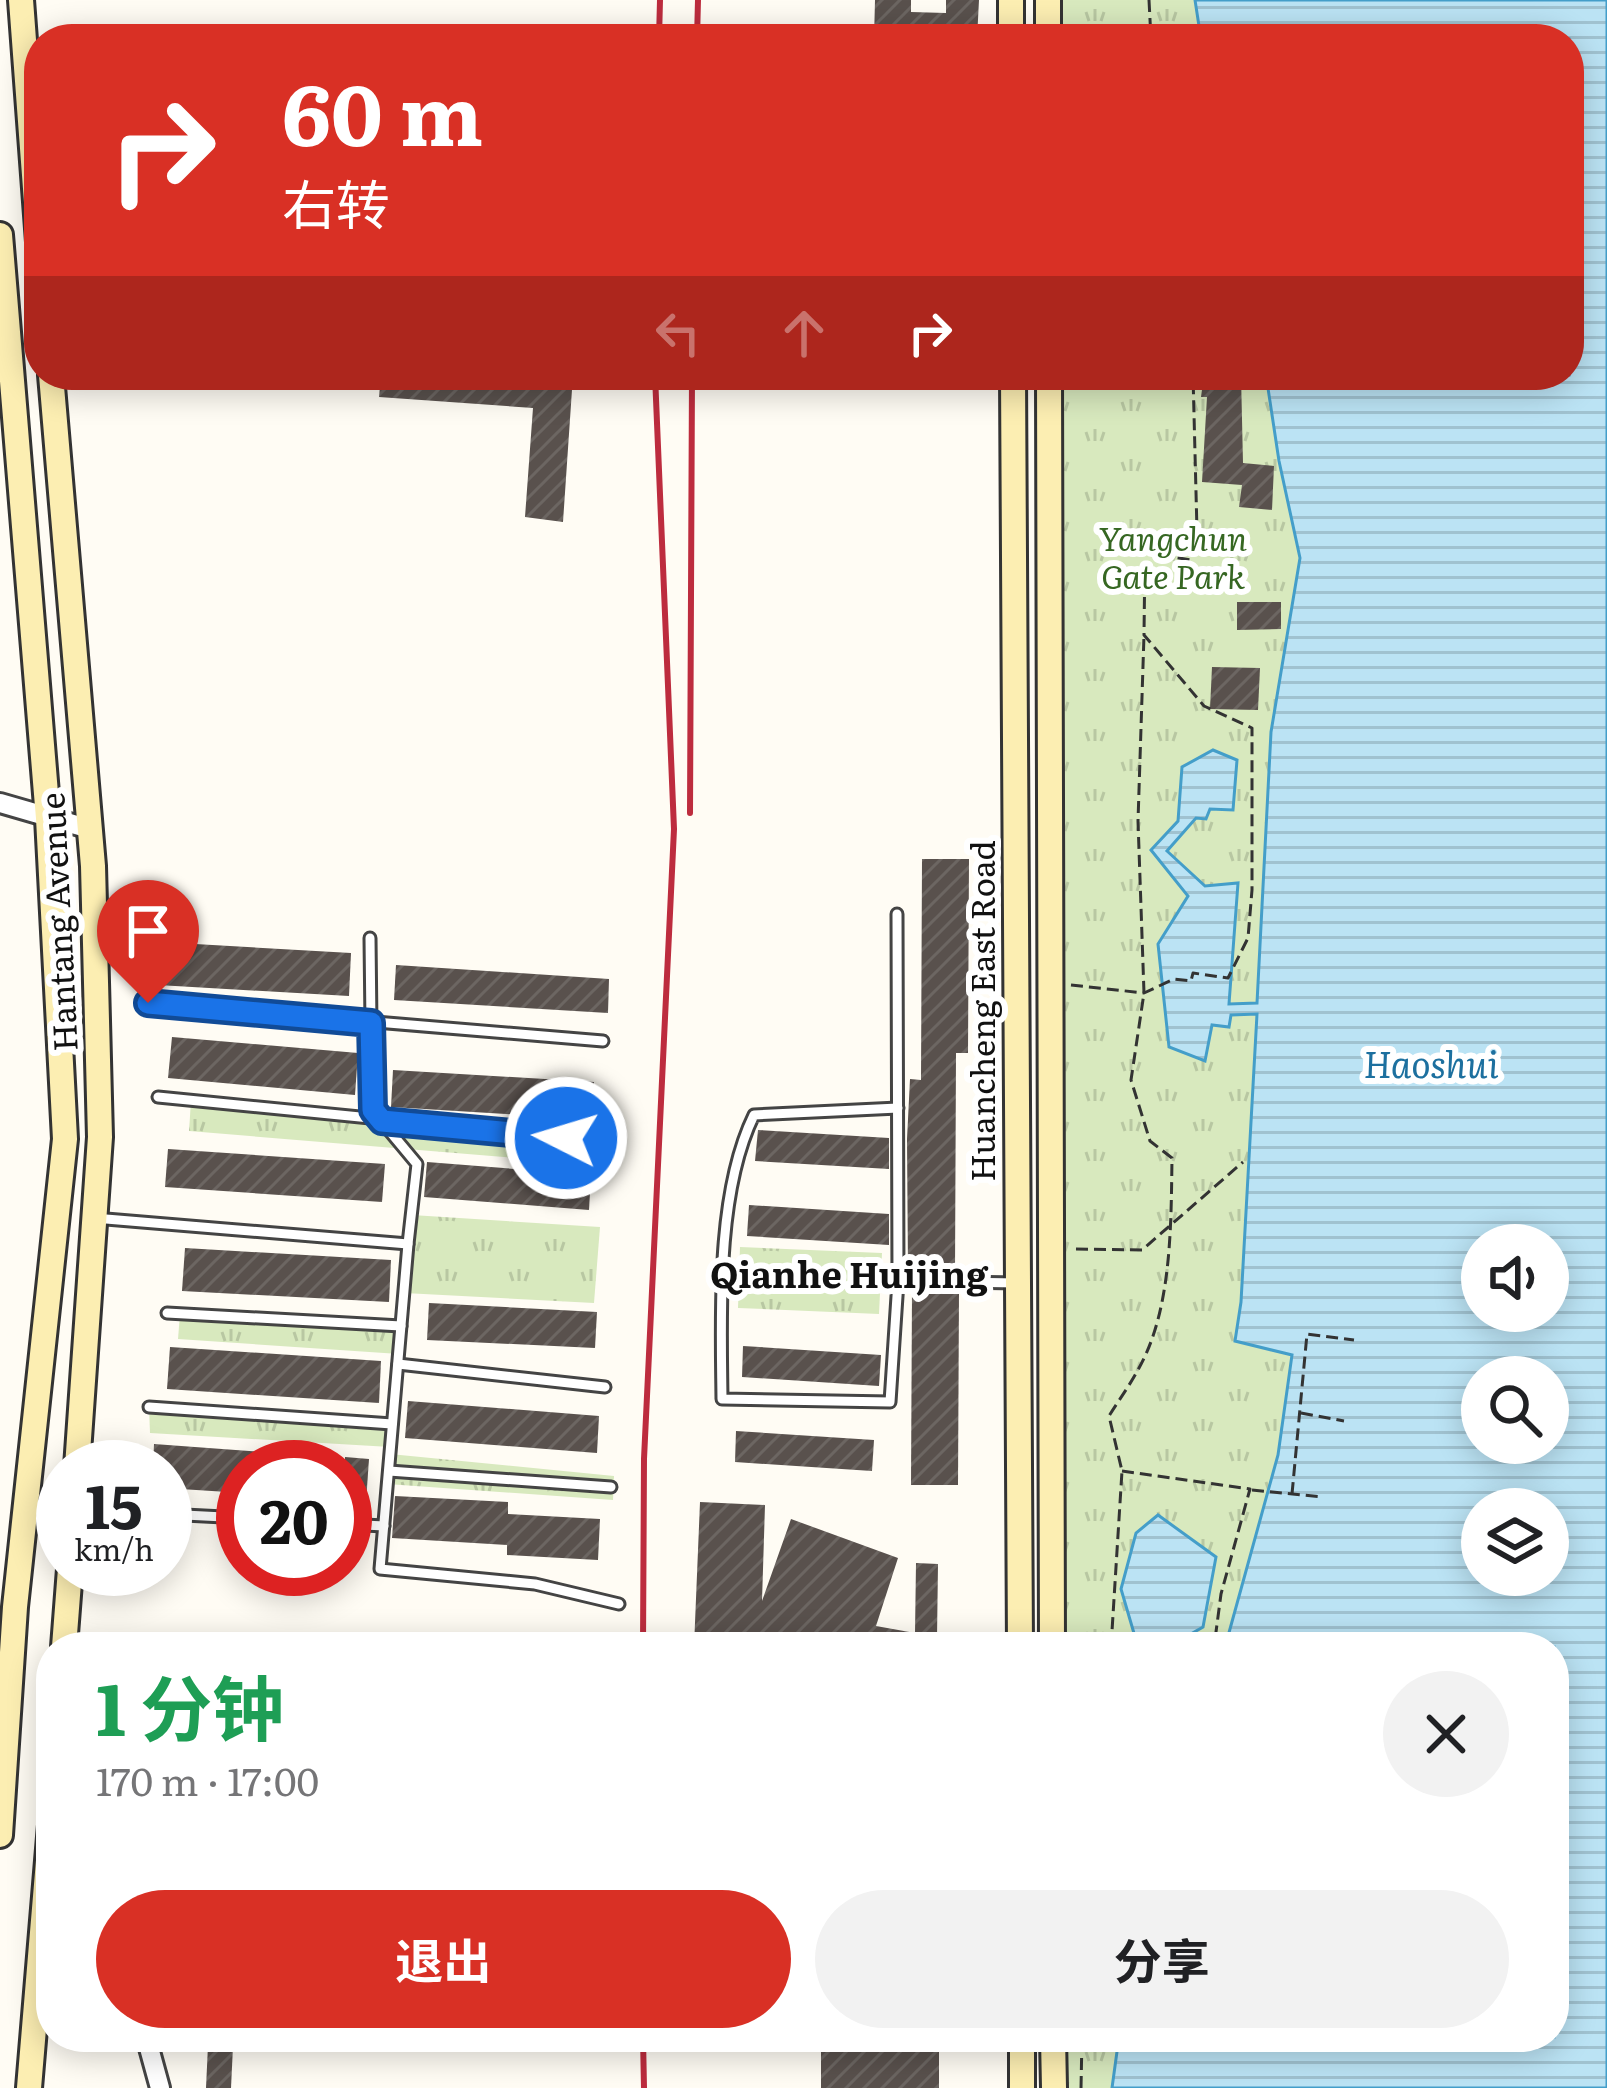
<!DOCTYPE html>
<html lang="zh">
<meta charset="utf-8">
<style>
body{margin:0;font-family:Literata,"Noto Sans SC",serif;background:#f2f2f2;color:#202124;height:100vh;display:flex;flex-direction:column;font-size:45px;white-space:nowrap}
*{box-sizing:border-box;margin:0}
p{font-size:39px;color:#757577}
.icon{flex:none;width:66px;height:66px;fill:none;stroke:currentColor;stroke-width:2;stroke-linecap:round;stroke-linejoin:round}
.map{position:relative;flex:1;overflow:hidden}
.details{position:absolute;left:36px;top:1632px;width:1533px;height:420px;display:flex;flex-direction:column;background:#fff;border-radius:48px;box-shadow:0 6px 30px #0003}
.details>*{flex:none}
.guide{position:absolute;left:24px;top:24px;width:1560px;height:366px;border-radius:48px;box-shadow:0 6px 30px #0003;background:#d93025;color:#fff;overflow:hidden}
.tools{position:absolute;left:1461px;top:1224px;display:grid;gap:24px}
.tools a{display:grid;place-items:center;width:108px;height:108px;border-radius:50%;background:#fff;box-shadow:0 6px 30px #0003;font-size:60px}
.speed{position:absolute;left:36px;top:1440px;display:flex;gap:24px;font-size:60px;font-weight:700;text-align:center}
.speed>*{display:grid;place-content:center;width:156px;height:156px;border-radius:50%;background:#fff;box-shadow:0 6px 30px #0003;line-height:1}
.speed small{font-size:30px;font-weight:400}
.speed .limit{border:18px solid #d22;background:#fff;color:#111}
.pin{position:absolute;display:grid;place-items:center;width:102px;height:102px;color:#fff;margin:-123px -51px;border-radius:50% 50% 50% 0;rotate:-45deg;box-shadow:0 0 12px #0007}
.pin .icon{rotate:45deg}
.me{position:absolute;width:132px;margin:-66px;rotate:275deg;stroke-linejoin:round;filter:drop-shadow(0 0 9px #0008)}
.turn{display:flex;align-items:center;gap:42px;height:252px;padding:0 60px;font-size:54px}
.turn .icon{width:156px;height:156px;stroke-width:2.5}
.turn b{display:block;font-size:84px;line-height:102px}
.lanes{display:flex;align-items:center;height:114px;padding:0 60px;background:#0003;justify-content:center;gap:60px;direction:ltr}
.lanes .off{opacity:.35}
.round{display:grid;place-items:center;flex:none;width:126px;height:126px;border-radius:63px;background:#f2f2f2}
.head{display:flex;align-items:center;justify-content:space-between;height:204px;padding:0 60px}
h1{font-size:72px;font-weight:700;line-height:90px;color:#1e9e55}
.cta{display:flex;gap:24px;margin-top:auto;padding:24px 60px}
.cta a{flex:1;height:138px;border-radius:72px;background:#d93025;color:#fff;font-size:48px;font-weight:700;line-height:138px;text-align:center}
.cta a+a{background:#f2f2f2;color:#202124}
.map>svg:first-child{display:block}
</style>
<div class="map">
<svg width="1607" height="2088" viewBox="0 0 1607 2088">
<defs>
<pattern id="park-tufts" width="24" height="20" patternUnits="userSpaceOnUse" patternTransform="scale(3)"><rect width="24" height="20" fill="#d8e9be"/><path d="M3 7l-1-3M5 7V3M7 7l1-3M15 17l-1-3M17 17v-4M19 17l1-3" fill="none" stroke="#b8c7a2"/></pattern>
<pattern id="water-rules" width="6" height="5" patternUnits="userSpaceOnUse" patternTransform="scale(3)"><rect width="6" height="5" fill="#bbe3f4"/><path d="M0 2.5h6" fill="none" stroke="#a0c2d0"/></pattern>
<pattern id="building-hatch" width="6" height="6" patternUnits="userSpaceOnUse" patternTransform="scale(3)"><rect width="6" height="6" fill="#59514d"/><path d="M-1 1l2-2M0 6l6-6M5 7l2-2" fill="none" stroke="#6c6662"/></pattern>
</defs>
<rect width="100%" height="100%" fill="#fffcf4"/>
<g fill="url(#park-tufts)">
<polygon points="1048,0 1195,0 1201,39 1048,39"/>
<polygon points="1049,375 1266,375 1279,461 1300,558 1271,732 1241,1302 1235,1340 1292,1355 1278,1455 1225,1647 1052,1647"/>
<polygon points="191,1101 612,1142 612,1166 189,1131"/>
<polygon points="412,1215 600,1227 594,1303 404,1293"/>
<polygon points="740,1247 882,1253 879,1314 738,1308"/>
<polygon points="180,1314 401,1326 399,1354 178,1339"/>
<polygon points="149,1407 392,1424 390,1447 150,1433"/>
<polygon points="390,1454 614,1476 613,1500 387,1484"/>
<polygon points="1053,2037 1119,2037 1112,2088 1054,2088"/>
</g>
<g fill="url(#water-rules)" stroke="#449ec9" stroke-width="3" fill-rule="evenodd">
<path d="M1195,0H1607V2088H1112L1119,2037H1554V1647H1225L1278,1455L1292,1355L1235,1341L1241,1302L1257,1014L1231,1015L1229,1027L1212,1025L1205,1061L1169,1047L1158,944L1188,896L1151,850L1178,821L1182,767L1213,750L1237,760L1233,810L1210,809L1206,819L1196,818L1167,851L1205,886L1238,883L1229,1004L1257,1003L1271,732L1300,558L1279,461L1266,375H1569V39H1201ZM1482,1245H1548V1311H1482ZM1482,1377H1548V1443H1482ZM1482,1509H1548V1575H1482Z"/>
<polygon points="1158,1515 1216,1557 1203,1627 1168,1647 1138,1647 1121,1589 1136,1533"/>
</g>
<g fill="url(#building-hatch)">
<polygon points="875,0 911,0 911,12 946,13 946,0 979,0 977,39 874,39"/>
<polygon points="381,375 573,375 563,522 525,517 533,408 379,397"/>
<polygon points="1204,375 1241,375 1243,463 1274,466 1272,510 1239,507 1242,485 1202,482 1207,397 1201,397"/>
<polygon points="1237,602 1281,602 1281,629 1237,630"/>
<polygon points="1212,667 1260,668 1258,710 1210,709"/>
<polygon points="922,859 969,859 968,1053 956,1053 955,1273 908,1272 907,1139 910,1079 921,1080"/>
<polygon points="143,941 351,953 349,996 141,984"/>
<polygon points="396,965 609,979 608,1013 394,1000"/>
<polygon points="172,1037 358,1053 355,1095 168,1078"/>
<polygon points="393,1070 594,1082 591,1119 391,1107"/>
<polygon points="758,1130 889,1138 889,1169 755,1161"/>
<polygon points="168,1149 385,1164 382,1202 165,1187"/>
<polygon points="427,1162 591,1175 589,1210 424,1197"/>
<polygon points="749,1205 889,1214 889,1245 747,1236"/>
<polygon points="185,1248 391,1260 389,1302 182,1291"/>
<polygon points="912,1290 959,1291 958,1485 911,1485"/>
<polygon points="429,1303 597,1312 595,1348 427,1340"/>
<polygon points="743,1346 881,1355 879,1386 742,1377"/>
<polygon points="170,1347 381,1361 379,1403 167,1389"/>
<polygon points="408,1401 599,1416 597,1453 405,1438"/>
<polygon points="736,1431 874,1440 872,1471 735,1462"/>
<polygon points="154,1444 305,1455 304,1467 243,1467 243,1493 165,1488 165,1467 153,1467"/>
<polygon points="345,1457 369,1459 366,1502 345,1500"/>
<polygon points="395,1496 508,1502 508,1514 600,1519 598,1560 507,1555 507,1545 392,1538"/>
<polygon points="700,1502 765,1505 762,1601 791,1519 898,1558 876,1626 915,1633 916,1563 938,1564 937,1638 945,1639 944,1647 787,1647 758,1640 754,1647 694,1647"/>
<rect x="821" y="2037" width="118" height="51"/>
<polygon points="208,2045 233,2046 231,2088 206,2088"/>
</g>
<g fill="none" stroke-linecap="round" stroke-linejoin="round">
<g stroke="#444" stroke-width="15">
<g id="lane">
<polyline points="897,914 898,1281 1018,1283"/>
<polyline points="148,1003 603,1041"/>
<polyline points="158,1097 612,1142"/>
<path d="M898,1108L754,1115C716,1193 721,1312 722,1399L890,1402L898,1281"/>
<polyline points="94,1218 408,1244 417,1164 372,1110 370,938"/>
<polyline points="408,1244 380,1569 535,1584 619,1604"/>
<polyline points="167,1313 401,1326"/>
<polyline points="398,1364 605,1387"/>
<polyline points="149,1407 392,1424"/>
<polyline points="389,1471 611,1487"/>
<polyline points="165,1514 243,1518"/>
<polyline points="345,1524 384,1526"/>
</g>
</g>
<g stroke="#444" stroke-width="24">
<g id="street">
<polyline points="0,803 90,829"/>
<polyline points="146,2037 160,2088"/>
</g>
</g>
<g stroke="#333" stroke-width="30">
<g id="secondary">
<polyline points="21,0 39,242"/>
<polyline points="1011,0 1011,39"/>
<polyline points="1048,0 1048,39"/>
<polyline points="0,235 48,818 65,1139 15,1607 0,1835"/>
<polyline points="51,375 93,866 100,1137 77,1467"/>
<polyline points="1013,375 1020,1647"/>
<polyline points="1049,375 1052,1647"/>
<polyline points="64,1647 70,1569"/>
<polyline points="1022,2037 1022,2088"/>
<polyline points="1053,2037 1054,2088"/>
<polyline points="29,2088 51,1825"/>
</g>
</g>
<g stroke="#333" stroke-width="3" stroke-dasharray="12 6" stroke-linecap="butt">
<polyline points="1149,0 1151,39"/>
<polyline points="1071,985 1144,993 1174,979 1191,981 1193,973 1228,978 1248,938 1252,890 1252,728 1204,706 1144,635 1145,552 1191,560 1197,531 1193,375"/>
<polyline points="1076,1249 1142,1250 1243,1162"/>
<polyline points="1301,1413 1344,1421"/>
<polyline points="1122,1471 1250,1489 1221,1594 1214,1647"/>
<polyline points="1252,1490 1323,1497"/>
<polyline points="1292,1494 1307,1334 1354,1340"/>
<path d="M1111,1647L1122,1471L1109,1416C1119,1400 1130,1385 1139,1368C1172,1309 1171,1224 1172,1158L1150,1141L1131,1080L1144,993L1138,821L1144,635"/>
<polyline points="1081,2088 1082,2037"/>
</g>
<use href="#lane" stroke="#fff" stroke-width="9"/>
<use href="#street" stroke="#fff" stroke-width="18"/>
<use href="#secondary" stroke="#fceeb2" stroke-width="24"/>
<g stroke="#bd2c3e" stroke-width="6">
<polyline points="659,39 660,0"/>
<polyline points="697,39 698,0"/>
<polyline points="690,813 692,375"/>
<polyline points="643,1647 644,1459 674,829 655,375"/>
<polyline points="643,2037 644,2088"/>
</g>
</g>
<g fill="none" stroke-linecap="round" stroke-linejoin="round">
<g stroke="#114b97" stroke-width="30">
<polyline id="route" points="148,1003 371,1023 373,1110 382,1121 566,1138"/>
</g>
<use href="#route" stroke="#1a73e8" stroke-width="21"/>
</g>
<g text-anchor="middle" stroke-width="12" stroke-linejoin="round" paint-order="stroke">
<g font-size="33" font-style="italic" fill="#366722" stroke="#fff">
<text x="1173" y="551">Yangchun<tspan x="1173" dy="38">Gate Park</tspan></text>
</g>
<g font-size="33" fill="#111" stroke="#fff">
<text transform="translate(59 922) rotate(-93)" y="12">Hantang Avenue</text>
<text transform="translate(983 1011) rotate(-90)" y="12">Huancheng East Road</text>
</g>
<g font-size="36" font-style="italic" fill="#1d709f" stroke="#fff">
<text x="1431" y="1078">Haoshui</text>
</g>
<g font-size="36" font-weight="bold" fill="#111" stroke="#fff">
<text x="849" y="1288">Qianhe Huijing</text>
</g>
</g>
</svg>
<div class="tools">
<a><svg class="icon" aria-label="sound" viewBox="0 0 24 24"><path d="M4 9h4l5-4v14l-5-4H4zM17 9q2 3 0 6"/></svg></a>
<a><svg class="icon" aria-label="search" viewBox="0 0 24 24"><circle cx="10" cy="10" r="6"/><path d="M15 15l6 6"/></svg></a>
<a><svg class="icon" aria-label="layers" viewBox="0 0 24 24"><path d="M12 4l9 5-9 5-9-5zM3 14l9 5 9-5"/></svg></a>
</div>
<div class="speed"><div>15<small>km/h</small></div><div class="limit">20</div></div>
<div class="pin" style="left:148px;top:1003px;background:#d93025"><svg class="icon" aria-label="arrive" viewBox="0 0 24 24"><path d="M6 21V4h12l-3 4 3 4H6"/></svg></div>
<svg class="me" style="left:566px;top:1138px" viewBox="-20 -20 40 40"><circle r="17" fill="#1a73e8" stroke="#fff" stroke-width="3"/><path d="M0-11L8 9 0 5-8 9z" fill="#fff"/></svg>
<div class="guide">
<div class="turn"><svg class="icon" aria-label="right" viewBox="0 0 24 24"><path d="M7 20v-9h11M14 6l5 5-5 5"/></svg><div><b>60 m</b>右转</div></div>
<div class="lanes"><svg class="icon off" aria-label="left" viewBox="0 0 24 24"><path d="M17 20v-9H6M10 6l-5 5 5 5"/></svg><svg class="icon off" aria-label="ahead" viewBox="0 0 24 24"><path d="M12 20V5M6 11l6-6 6 6"/></svg><svg class="icon" aria-label="right" viewBox="0 0 24 24"><path d="M7 20v-9h11M14 6l5 5-5 5"/></svg></div>
</div>
<section class="details">
<div class="head"><div><h1>1 分钟</h1><p>170 m · 17:00</p></div><a class="round"><svg class="icon" aria-label="close" viewBox="0 0 24 24"><path d="M6 6l12 12M18 6L6 18"/></svg></a></div>
<div class="cta"><a>退出</a><a>分享</a></div>
</section>
</div>
